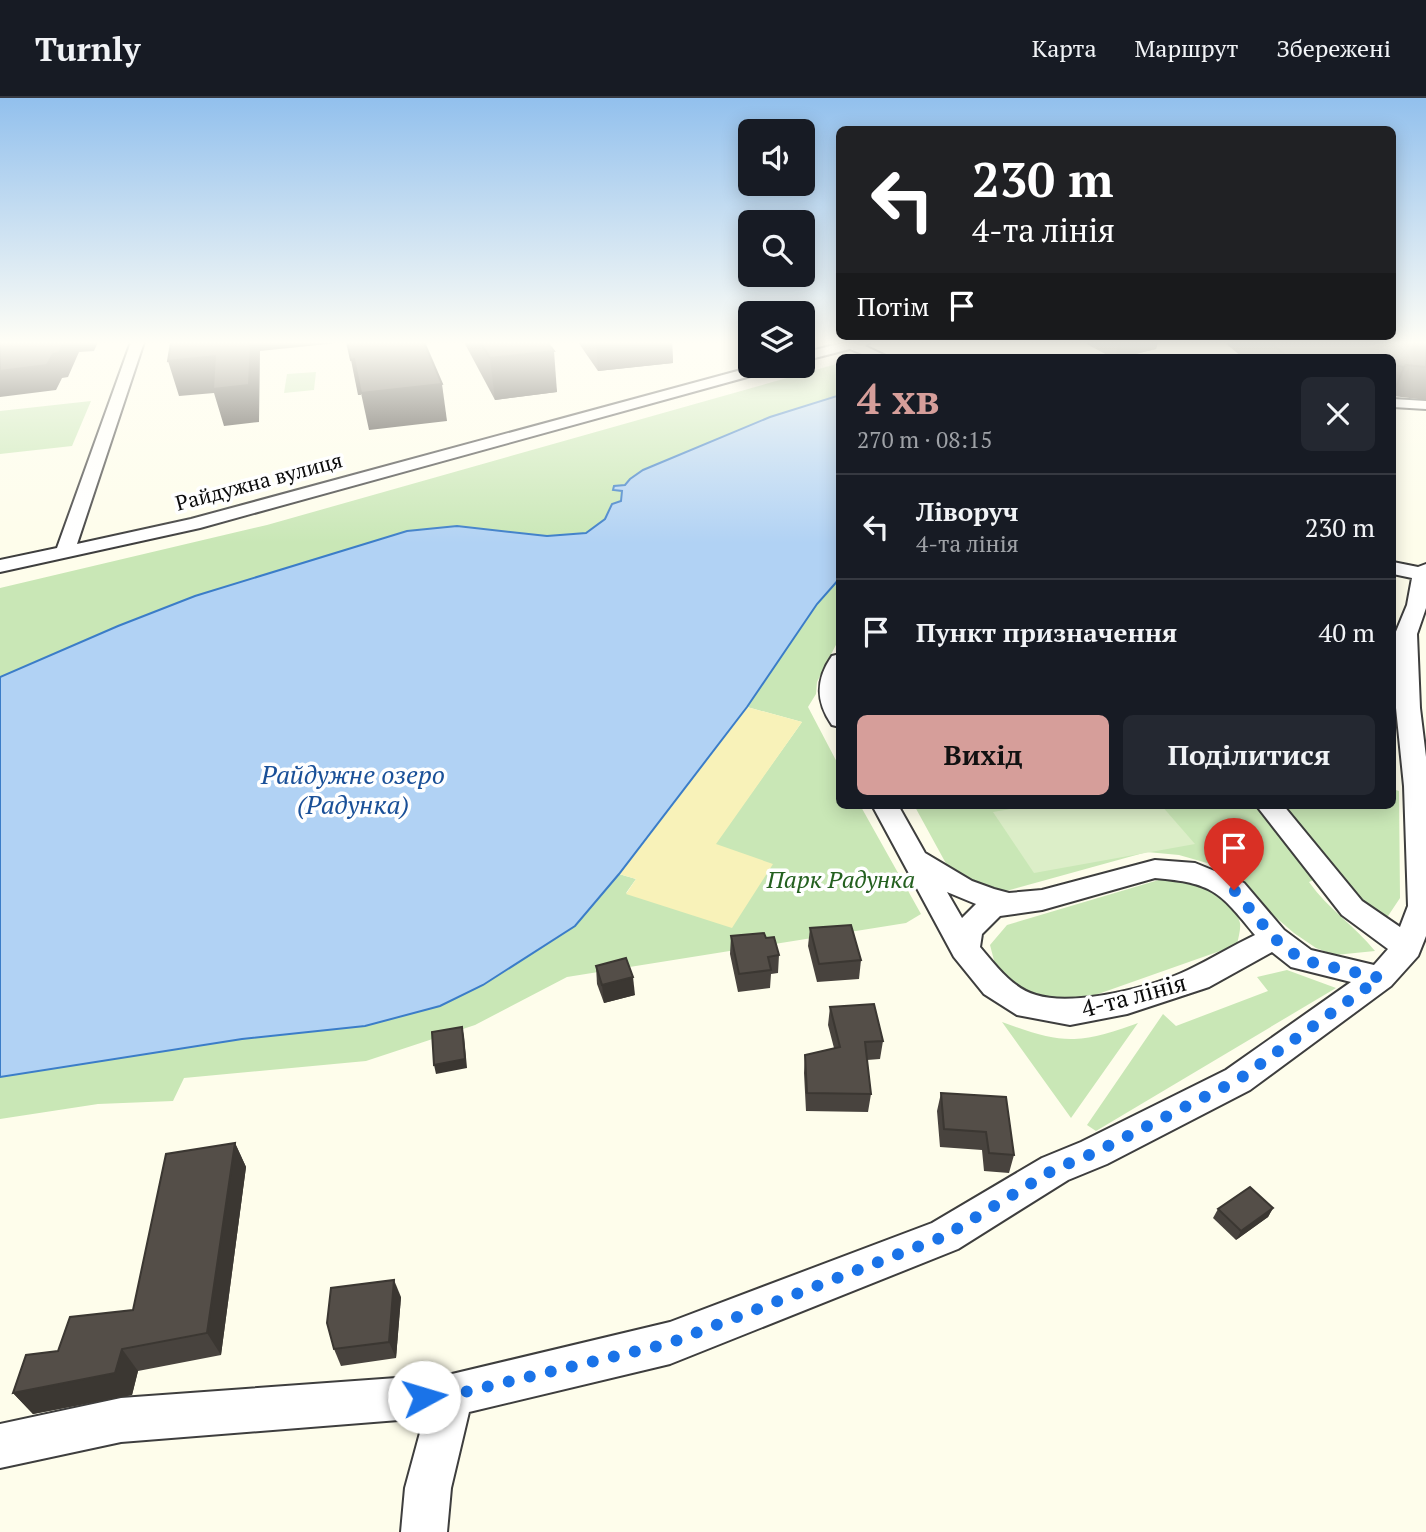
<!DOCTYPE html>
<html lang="uk">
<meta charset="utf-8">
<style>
body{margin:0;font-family:"PT Serif",serif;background:#242831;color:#f1f3f6;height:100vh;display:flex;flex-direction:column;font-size:26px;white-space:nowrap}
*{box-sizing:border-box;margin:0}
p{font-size:23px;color:#9ea1a6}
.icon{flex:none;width:38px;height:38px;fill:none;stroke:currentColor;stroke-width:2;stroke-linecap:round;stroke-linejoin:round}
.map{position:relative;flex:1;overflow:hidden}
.side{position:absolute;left:836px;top:256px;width:560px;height:455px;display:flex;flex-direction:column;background:#171b24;border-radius:10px;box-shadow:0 4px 18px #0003}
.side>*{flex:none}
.hud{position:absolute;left:836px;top:28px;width:560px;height:214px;border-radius:10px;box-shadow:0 4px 18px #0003;background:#202124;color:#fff;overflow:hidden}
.controls{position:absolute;left:738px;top:21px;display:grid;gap:14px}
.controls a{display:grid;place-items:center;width:77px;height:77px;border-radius:10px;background:#171b24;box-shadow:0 4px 18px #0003;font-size:35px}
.pin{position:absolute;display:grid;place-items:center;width:60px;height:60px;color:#fff;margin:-72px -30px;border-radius:50% 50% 50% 0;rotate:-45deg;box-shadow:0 0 7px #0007}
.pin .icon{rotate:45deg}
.me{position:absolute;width:77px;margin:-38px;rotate:84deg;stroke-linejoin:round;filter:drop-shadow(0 0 5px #0008)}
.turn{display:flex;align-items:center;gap:24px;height:147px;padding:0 21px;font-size:32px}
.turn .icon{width:91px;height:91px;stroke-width:2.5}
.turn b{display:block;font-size:49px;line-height:60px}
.then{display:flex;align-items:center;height:66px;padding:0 21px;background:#0003;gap:14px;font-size:26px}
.round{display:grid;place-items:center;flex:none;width:74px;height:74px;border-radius:10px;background:#242831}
.overview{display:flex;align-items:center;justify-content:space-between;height:119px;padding:0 21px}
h1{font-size:42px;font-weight:700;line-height:52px;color:#d69e9a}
.button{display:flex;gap:14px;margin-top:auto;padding:14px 21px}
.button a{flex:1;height:80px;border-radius:10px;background:#d69e9a;color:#111;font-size:28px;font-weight:700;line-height:80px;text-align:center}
.button a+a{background:#242831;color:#f1f3f6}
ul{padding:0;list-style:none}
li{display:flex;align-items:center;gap:21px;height:105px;padding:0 21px;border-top:2px solid #363941}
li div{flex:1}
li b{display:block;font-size:26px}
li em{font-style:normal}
header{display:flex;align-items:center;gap:42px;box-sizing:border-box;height:98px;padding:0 35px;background:#171b24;border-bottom:2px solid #363941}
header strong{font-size:33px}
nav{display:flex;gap:38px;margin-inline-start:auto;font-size:24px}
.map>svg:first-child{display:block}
</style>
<header>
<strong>Turnly</strong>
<nav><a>Карта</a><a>Маршрут</a><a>Збережені</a></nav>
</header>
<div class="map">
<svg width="1426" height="1434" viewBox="0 0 1426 1434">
<rect width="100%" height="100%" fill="#fefdeb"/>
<g fill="#c9e7b6">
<polygon points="840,265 840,297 770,319 643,372 622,393 621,403 612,406 605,421 586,435 547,438 457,428 407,433 195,498 118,528 0,579 0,490 267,427"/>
<polygon points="316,274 314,292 284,295 287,276"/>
<polygon points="91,303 72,348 0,356 0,313"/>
<polygon points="840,480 840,539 817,584 816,596 808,609 840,670 840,707 860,707 921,816 906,825 567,879 475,927 366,963 184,980 173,1003 98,1006 0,1021 0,979 242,941 365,928 575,828 619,776 636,781 626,795 715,746 802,624 747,609 817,506"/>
<polygon points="1393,691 1399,693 1400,800 1384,824 1357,801 1283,707 1393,707"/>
<path d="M914,707H1259L1316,781L1309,784C1328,811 1355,828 1375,853L1335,857L1316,850L1294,835L1214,767L1179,757L1147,754L1006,793L980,789L949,771Z"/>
<path d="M1162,781C1191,784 1232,790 1240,825C1241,831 1238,841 1237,847L1067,907L1027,898L997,874L990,847L1007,827Z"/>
<polygon points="1287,872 1336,890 1096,1033 1087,1027 1163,916 1176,928 1268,893 1257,879"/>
<path d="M1002,924C1061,946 1078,947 1138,925L1071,1020Z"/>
</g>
<polygon fill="#f8f2b9" points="747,609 802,624 716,746 773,766 732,830 626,796 636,781 619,776"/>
<polygon fill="#dceec8" points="1035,707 1161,707 1195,746 1034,775 993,714"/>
<polygon fill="#b1d2f4" stroke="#3b7dc8" stroke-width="2" points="840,297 840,480 817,506 747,609 619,776 575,828 483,887 440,908 365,928 242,941 0,979 0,579 118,528 195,498 407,433 457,428 547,438 586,435 605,421 612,406 621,403 622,393 613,392 614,388 625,387 630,381 643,372 770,319"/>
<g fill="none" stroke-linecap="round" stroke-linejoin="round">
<g stroke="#3e3e3e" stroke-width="4">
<g id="minor">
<polygon points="131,244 144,244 77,446 191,421 756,268 778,268 776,271 200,430 0,474 0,462 57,450"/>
<polygon points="846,244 870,244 865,248 888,259 869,259 850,251 803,263 803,255"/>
<polygon points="1393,301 1426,303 1426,311 1393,309"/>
<path d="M1393,464L1418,469L1426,466V510L1417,536L1420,610L1426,659V838L1418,858L1391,888L1250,992L1107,1066L1068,1082L958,1151L670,1266L469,1314L451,1390L447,1434H401L405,1390L424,1320L121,1344L0,1370V1326L121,1300L452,1276L670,1224L932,1125L1042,1060L1081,1044L1226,972L1351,884L1291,869L1272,854L1209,889L1127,916L1070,927L1017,917L984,896L954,859L872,707H898L925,755L972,783L994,791L1009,795L1042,792L1155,762L1195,765L1244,785L1284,832L1311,852L1374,867L1388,851L1342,817L1256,707H1283L1362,803L1400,829L1408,808L1404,688L1396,610L1395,536L1407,507L1412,480L1393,476ZM1155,780C1213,785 1219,793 1255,837C1232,848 1211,861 1188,872C1153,889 1074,909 1036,897C1012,890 996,868 980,849L982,836L1000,818L1042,812ZM947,794L976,806L962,820Z"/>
<path d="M840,556V629L832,627C815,603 816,581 832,558Z"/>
</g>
</g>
<use href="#minor" fill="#fff" fill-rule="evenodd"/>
</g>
<g fill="#48433e">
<polygon points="464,244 547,244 557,294 495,302"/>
<polygon points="578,244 672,244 673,265 598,273"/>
<polygon points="1083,244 1158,244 1156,251 1123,259 1111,259"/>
<polygon points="1224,244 1426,244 1426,302 1393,298 1393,259 1242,259"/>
<polygon points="810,830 861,862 859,881 817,884 808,848"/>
<polygon points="731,838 766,840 779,857 778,875 771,876 770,890 738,894 730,856"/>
<polygon points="596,868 635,897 604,905 597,886"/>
<polygon points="830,909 883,943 880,961 867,962 871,996 868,1014 806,1013 804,975 805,957 834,950 828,927"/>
<polygon points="941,995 1014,1057 1009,1075 984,1073 982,1052 940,1049 937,1013"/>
<polygon points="235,1045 246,1069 221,1257 138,1273 132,1297 33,1316 13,1295 58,1253 133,1212"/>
<polygon points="1273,1110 1268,1119 1236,1142 1213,1120 1218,1111"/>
<polygon points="401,1199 396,1260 341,1268 334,1251"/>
</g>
<g fill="#3b3732">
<polygon points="64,244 98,244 94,253 79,254 68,279 62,280 56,292 0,299 0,273 53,256"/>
<polygon points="251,244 347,244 260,253 259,324 224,328 214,295 179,298 168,263"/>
<polygon points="596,244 672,244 673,265 598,273"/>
<polygon points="1119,244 1158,244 1156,251 1123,259 1115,259"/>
<polygon points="554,253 557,294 495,302 490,260"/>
<polygon points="354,261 361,297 358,297 351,262"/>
<polygon points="1406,267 1393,298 1393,294 1403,269"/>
<polygon points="442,286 447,323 369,332 361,295"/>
<polygon points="633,879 635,897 604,905 602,887"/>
<polygon points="462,929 464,938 467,970 436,976 434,967"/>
<polygon points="235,1045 246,1069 221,1257 207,1235"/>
<polygon points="1273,1110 1268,1119 1236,1142 1241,1133"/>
<polygon points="394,1182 401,1199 396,1260 389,1244"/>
<polygon points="122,1251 138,1273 132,1297 33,1316 13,1295"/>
</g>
<g fill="#544e48" stroke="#3b3732" stroke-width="2">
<polygon points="0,244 64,244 59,255 53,256 47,267 0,273"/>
<polygon points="171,244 251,244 249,287 213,291 215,258 168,263"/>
<polygon points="347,244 424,244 442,286 361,295 354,261 351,262"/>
<polygon points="480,244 547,244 554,253 490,260"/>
<polygon points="1269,244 1426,244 1426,269 1406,267 1403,269 1393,267 1393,259 1288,259"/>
<polygon points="851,827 861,862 819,866 810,830"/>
<polygon points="764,835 766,840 774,839 779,857 768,859 771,872 739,876 731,838"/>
<polygon points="626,860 633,879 602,887 596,868"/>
<polygon points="874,906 883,943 865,944 871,996 807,995 805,957 840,949 830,909"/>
<polygon points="462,929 465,961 434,967 432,934"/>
<polygon points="941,995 1006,999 1014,1057 989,1055 986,1034 944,1031"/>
<polygon points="235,1045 207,1235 122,1251 115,1275 13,1295 26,1257 58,1253 70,1219 133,1212 166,1056"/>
<polygon points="1250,1089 1273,1110 1241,1133 1218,1111"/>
<polygon points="394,1182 389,1244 334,1251 327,1225 331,1190"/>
</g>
<linearGradient id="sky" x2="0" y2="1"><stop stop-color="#92c0ed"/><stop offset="0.55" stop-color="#fffef6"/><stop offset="1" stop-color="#fffef6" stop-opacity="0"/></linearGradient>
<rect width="1426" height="445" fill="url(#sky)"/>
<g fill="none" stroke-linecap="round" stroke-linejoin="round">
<polyline stroke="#1a73e8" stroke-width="12" stroke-dasharray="0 21.6" points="424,1299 452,1297 670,1245 945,1138 1055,1071 1094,1055 1238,982 1380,880 1302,862 1274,840 1234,792"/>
</g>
<g text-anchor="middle" stroke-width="7" stroke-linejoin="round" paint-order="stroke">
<g font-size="21" fill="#0b0b0b" stroke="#fff">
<text transform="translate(259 384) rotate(-15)" y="7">Райдужна вулиця</text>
</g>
<g font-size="24" font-style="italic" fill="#24601f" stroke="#fff">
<text x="841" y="790">Парк Радунка</text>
</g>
<g font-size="24" fill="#0b0b0b" stroke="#fff">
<text transform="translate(1134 898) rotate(-15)" y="8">4-та лінія</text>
</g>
<g font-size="26" font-style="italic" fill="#1a5098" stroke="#fff">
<text x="353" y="686">Райдужне озеро<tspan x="353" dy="30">(Радунка)</tspan></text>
</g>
</g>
</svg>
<div class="controls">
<a><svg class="icon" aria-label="sound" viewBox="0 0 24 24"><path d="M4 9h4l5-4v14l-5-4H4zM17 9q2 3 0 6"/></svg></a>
<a><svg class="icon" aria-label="search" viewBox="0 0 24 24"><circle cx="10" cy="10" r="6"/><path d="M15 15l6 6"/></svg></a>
<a><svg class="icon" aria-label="layers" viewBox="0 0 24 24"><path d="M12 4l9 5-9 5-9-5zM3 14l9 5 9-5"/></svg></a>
</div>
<div class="pin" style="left:1234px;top:792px;background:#d93025"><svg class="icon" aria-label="arrive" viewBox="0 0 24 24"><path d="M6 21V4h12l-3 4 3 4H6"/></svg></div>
<svg class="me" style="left:424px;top:1299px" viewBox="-20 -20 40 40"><circle r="19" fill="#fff"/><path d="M0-13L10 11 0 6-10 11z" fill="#1a73e8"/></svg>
<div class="hud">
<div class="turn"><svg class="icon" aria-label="left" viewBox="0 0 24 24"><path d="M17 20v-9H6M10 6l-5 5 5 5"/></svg><div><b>230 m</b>4-та лінія</div></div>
<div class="then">Потім<svg class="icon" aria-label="arrive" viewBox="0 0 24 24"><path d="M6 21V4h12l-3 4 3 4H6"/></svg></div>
</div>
<section class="side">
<div class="overview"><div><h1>4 хв</h1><p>270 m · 08:15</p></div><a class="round"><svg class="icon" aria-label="close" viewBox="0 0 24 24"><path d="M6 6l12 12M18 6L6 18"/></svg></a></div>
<ul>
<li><svg class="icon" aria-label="left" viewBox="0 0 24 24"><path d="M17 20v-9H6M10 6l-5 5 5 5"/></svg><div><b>Ліворуч</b><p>4-та лінія</p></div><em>230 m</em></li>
<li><svg class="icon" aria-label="arrive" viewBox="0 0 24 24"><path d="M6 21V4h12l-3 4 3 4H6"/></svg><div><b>Пункт призначення</b></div><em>40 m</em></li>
</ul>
<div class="button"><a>Вихід</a><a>Поділитися</a></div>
</section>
</div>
